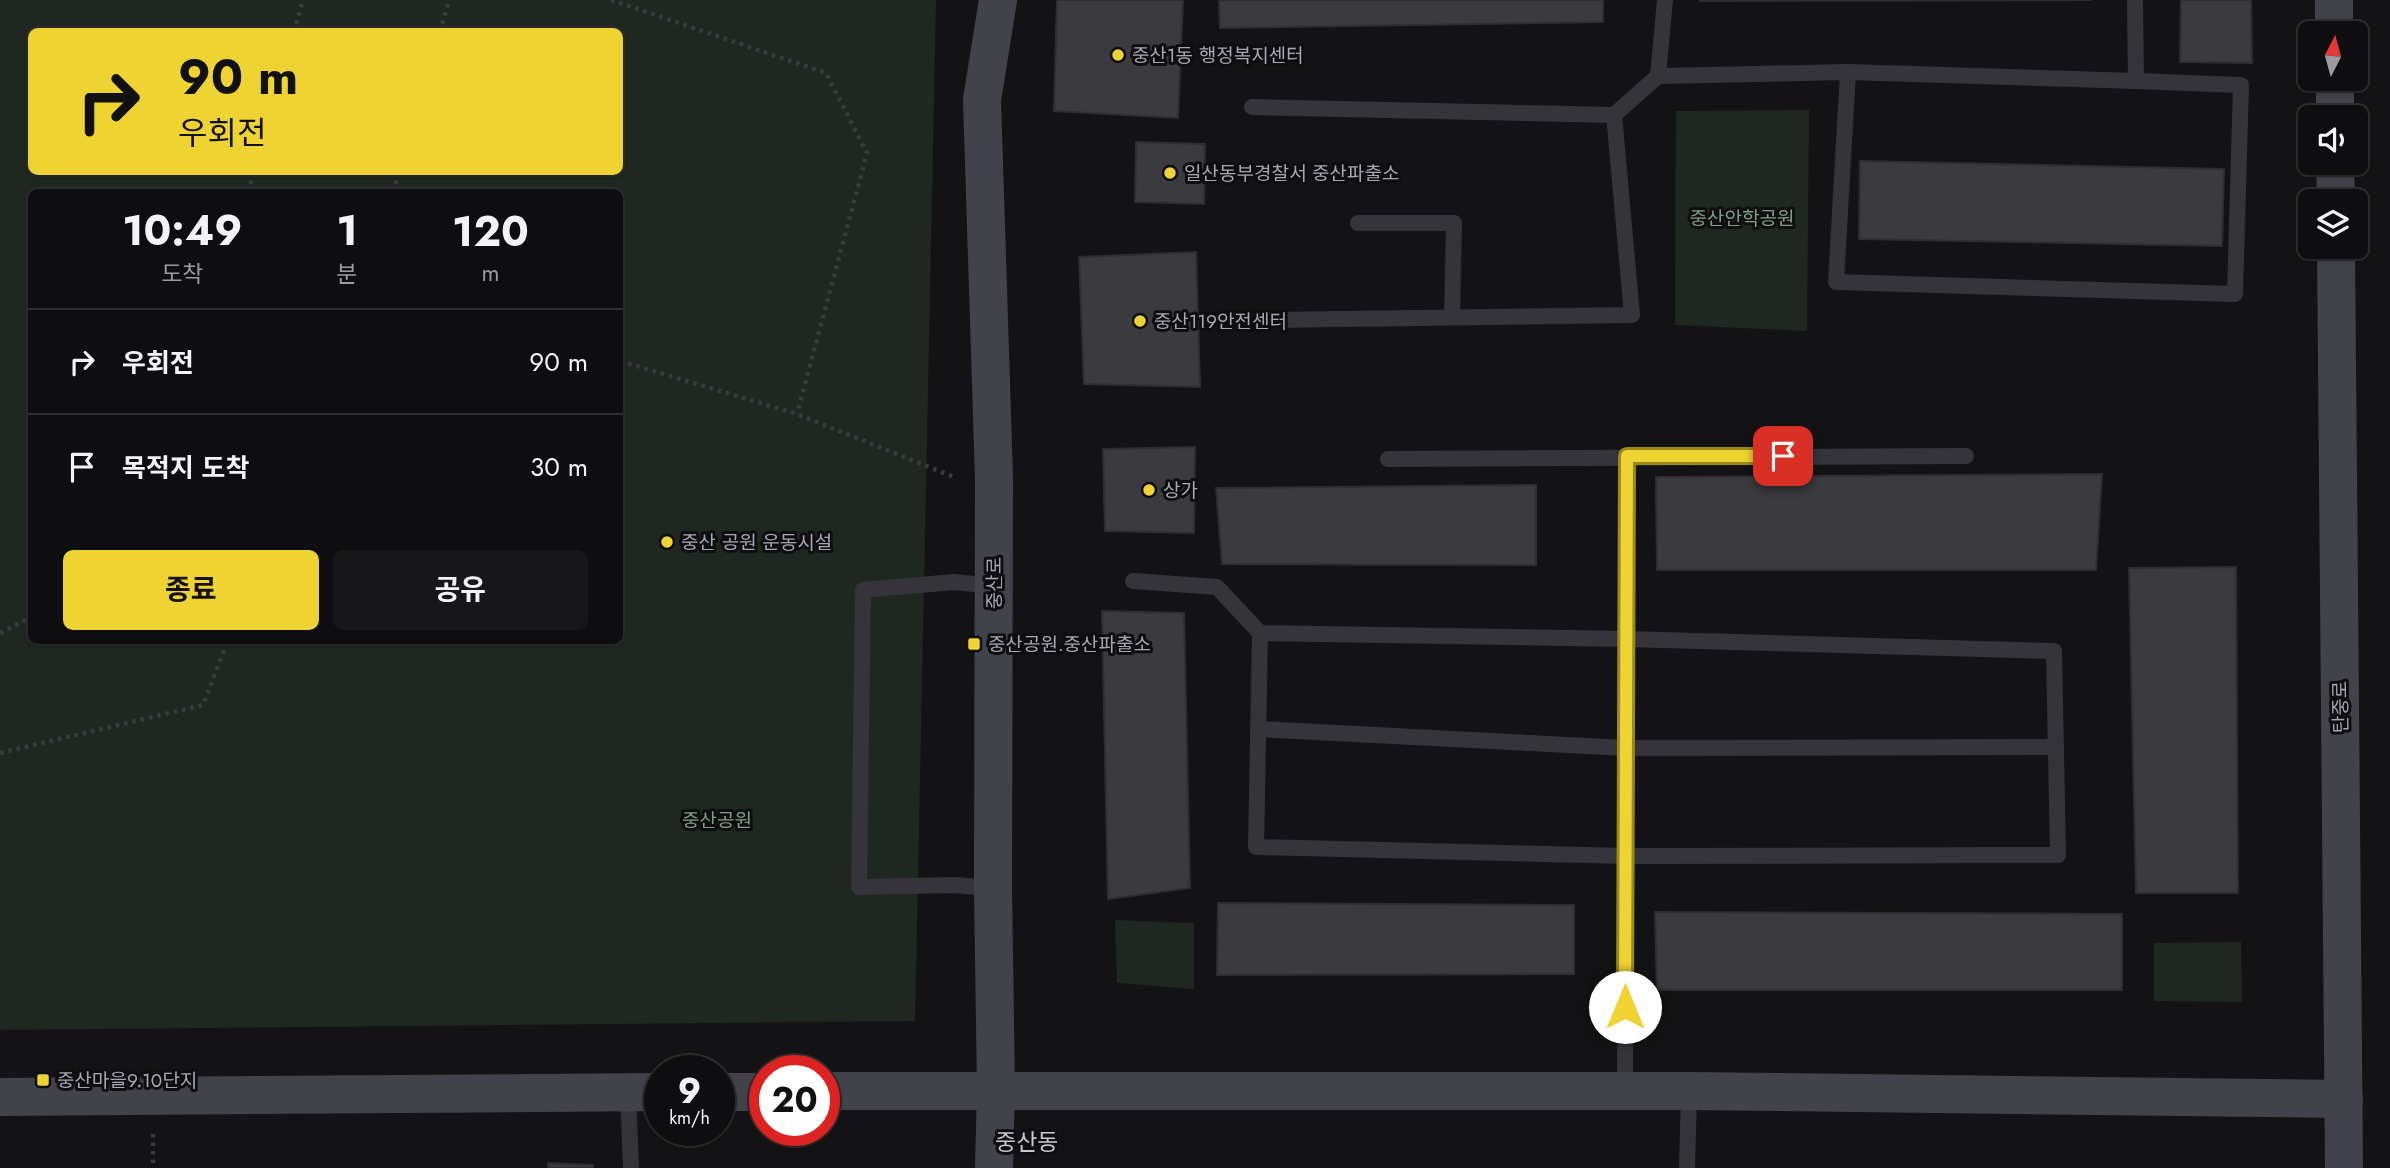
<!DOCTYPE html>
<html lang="ko">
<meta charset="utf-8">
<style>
body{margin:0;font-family:Jost,"Noto Sans KR",sans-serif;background:#171719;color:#f1f3f6;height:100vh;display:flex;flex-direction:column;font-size:26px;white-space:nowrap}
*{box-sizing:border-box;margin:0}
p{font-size:23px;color:#9b9c9f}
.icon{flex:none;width:38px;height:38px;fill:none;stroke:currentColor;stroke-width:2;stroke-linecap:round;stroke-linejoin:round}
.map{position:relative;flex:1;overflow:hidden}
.side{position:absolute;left:28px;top:189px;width:595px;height:455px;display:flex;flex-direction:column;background:#0e0e10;border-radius:10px;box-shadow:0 2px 5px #0004,0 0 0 2px #2e2e30}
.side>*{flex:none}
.guide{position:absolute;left:28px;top:28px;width:595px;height:147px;border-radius:10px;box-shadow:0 2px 5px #0004,0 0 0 2px #2e2e30;background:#eed332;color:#111;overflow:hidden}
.needle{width:46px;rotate:6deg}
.fabs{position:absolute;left:2298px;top:21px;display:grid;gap:14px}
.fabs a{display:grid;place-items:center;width:70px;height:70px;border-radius:10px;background:#0e0e10;box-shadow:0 2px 5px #0004,0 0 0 2px #2e2e30;font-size:35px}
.speed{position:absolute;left:644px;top:1055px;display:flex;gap:14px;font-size:35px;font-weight:700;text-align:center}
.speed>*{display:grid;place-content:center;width:91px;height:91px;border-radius:50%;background:#0e0e10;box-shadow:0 2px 5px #0004,0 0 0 2px #2e2e30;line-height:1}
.speed small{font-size:18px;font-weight:400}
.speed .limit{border:10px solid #d22;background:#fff;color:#111}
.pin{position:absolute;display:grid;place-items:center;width:60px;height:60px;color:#fff;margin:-30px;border-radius:14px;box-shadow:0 4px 10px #0006}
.me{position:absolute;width:77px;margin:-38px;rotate:0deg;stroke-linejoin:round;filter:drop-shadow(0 0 5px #0008)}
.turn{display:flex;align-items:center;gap:24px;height:147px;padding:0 35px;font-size:32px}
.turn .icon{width:91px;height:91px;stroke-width:2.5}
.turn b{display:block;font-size:49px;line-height:60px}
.eta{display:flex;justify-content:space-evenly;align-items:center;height:119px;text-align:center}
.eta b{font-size:42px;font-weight:700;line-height:49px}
.action{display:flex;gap:14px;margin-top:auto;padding:14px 35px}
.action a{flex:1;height:80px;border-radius:10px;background:#eed332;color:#111;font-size:28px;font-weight:700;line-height:80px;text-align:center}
.action a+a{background:#171719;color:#f1f3f6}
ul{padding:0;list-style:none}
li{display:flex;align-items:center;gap:21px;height:105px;padding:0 35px;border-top:2px solid #2e2e30}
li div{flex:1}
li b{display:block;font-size:26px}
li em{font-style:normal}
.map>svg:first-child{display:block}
</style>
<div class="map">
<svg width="2390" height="1168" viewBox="0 0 2390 1168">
<rect width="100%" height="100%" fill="#131315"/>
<g fill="#1f2721" fill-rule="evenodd">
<path d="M0,0H936L915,1021L0,1030ZM32,32H620V172H32ZM32,192H620V640H32Z"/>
<polygon points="1809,110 1807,331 1675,325 1676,111"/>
<polygon points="1115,920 1194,923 1194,989 1117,983"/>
<polygon points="2241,942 2242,1002 2154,1001 2154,943"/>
</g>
<g fill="#3b3b3f" stroke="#2e2d31" stroke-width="2">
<polygon points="1057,0 1183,0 1178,118 1054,111"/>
<polygon points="1219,0 1603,0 1603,22 1220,28"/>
<polygon points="1700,0 2091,0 1700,1"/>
<polygon points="2181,0 2251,0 2252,63 2180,62"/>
<polygon points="1136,142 1205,144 1204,204 1135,202"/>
<polygon points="1860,161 2224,169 2222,246 1859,239"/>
<polygon points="1196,252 1200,387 1084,384 1079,257"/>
<polygon points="1195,447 1194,533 1105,531 1103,449"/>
<polygon points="2102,474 2096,570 1657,570 1656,477"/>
<polygon points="1536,485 1536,565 1222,564 1216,488"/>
<polygon points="2236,567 2238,893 2136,893 2129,568"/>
<polygon points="1102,611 1184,613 1190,888 1108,899"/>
<polygon points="1218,903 1574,905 1574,974 1217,975"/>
<polygon points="1655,912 2122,914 2122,990 1657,990"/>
<polygon points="548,1163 593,1165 593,1168 548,1168"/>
</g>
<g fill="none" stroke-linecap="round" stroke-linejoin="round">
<g stroke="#3a3b41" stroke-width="4.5" stroke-dasharray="3.5 5" stroke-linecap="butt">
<polyline points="611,0 826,73 867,153 797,414"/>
<polyline points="294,32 303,0"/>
<polyline points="440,32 449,0"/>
<polyline points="248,192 254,172"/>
<polyline points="393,192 399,172"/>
<polyline points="620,361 797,414 954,477"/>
<polyline points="0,633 32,617"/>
<polyline points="0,753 203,705 228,640"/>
<polyline points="153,1134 153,1168"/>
</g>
<g stroke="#34343a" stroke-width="16">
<polyline points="1848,72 1836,282 2235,294 2241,85 2136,81"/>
<polyline points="1658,76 1665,0"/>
<polyline points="1252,107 1614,115 1658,76 1848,72 2136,81 2135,0"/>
<polyline points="1358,223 1454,223 1452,317"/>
<polyline points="1267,320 1632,315 1614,115"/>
<polyline points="1388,459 1966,456"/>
<polyline points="1133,581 1217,587 1260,633 1256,847 1626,856 2058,855 2054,651 1626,639 1260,633"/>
<polyline points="1258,729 1626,748 2056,747"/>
<polyline points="993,888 954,885 859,887 863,590 954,582 994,586"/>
<polyline points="1625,1091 1627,456"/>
<polyline points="628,1093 631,1168"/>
<polyline points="1687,1168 1689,1091"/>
</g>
<g stroke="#42434a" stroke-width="38">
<polyline points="2334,0 2334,33"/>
<polyline points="2335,79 2335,117"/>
<polyline points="2335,163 2336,201"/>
<polyline points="2336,247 2344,1168"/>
<polyline points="824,1091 1689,1091 2344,1099"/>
<polyline points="719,1092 765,1092"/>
<polyline points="0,1097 660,1092"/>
<polyline points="994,1168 996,1090 993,888 994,478 982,100 998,0"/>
</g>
</g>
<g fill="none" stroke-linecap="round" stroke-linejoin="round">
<g stroke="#9b8920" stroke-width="18">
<polyline id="route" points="1625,1007 1627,456 1783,456"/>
</g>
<use href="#route" stroke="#eed332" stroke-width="12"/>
</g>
<g fill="#eed332" stroke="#0e0e10" stroke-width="2.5">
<circle cx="1118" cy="55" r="7"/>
<circle cx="1170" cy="173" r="7"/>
<circle cx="1140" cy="321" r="7"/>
<circle cx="1149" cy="490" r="7"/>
<circle cx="667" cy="542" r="7"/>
<rect x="967" y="637" width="14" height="14" rx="3.5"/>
<rect x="36" y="1073" width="14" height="14" rx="3.5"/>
</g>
<g text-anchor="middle" stroke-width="6" stroke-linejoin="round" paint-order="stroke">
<g font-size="19" fill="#a5a7b5" stroke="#0e0e10" text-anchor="start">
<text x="1132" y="62">중산1동 행정복지센터</text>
<text x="1184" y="180">일산동부경찰서 중산파출소</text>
<text x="1154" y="328">중산119안전센터</text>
<text x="1163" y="497">상가</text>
<text x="681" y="549">중산 공원 운동시설</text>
<text x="988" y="651">중산공원.중산파출소</text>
<text x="57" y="1087">중산마을9.10단지</text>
</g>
<g font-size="19" fill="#7ca085" stroke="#0e0e10">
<text x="1742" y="225">중산안학공원</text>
<text x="717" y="827">중산공원</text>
</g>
<g font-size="19" fill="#a5a7b5" stroke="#0e0e10">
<text transform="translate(994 583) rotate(-90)" y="7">중산로</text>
<text transform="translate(2340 707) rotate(-91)" y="7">탄중로</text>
</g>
<g font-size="23" fill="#c6c7d1" stroke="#0e0e10">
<text x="1027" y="1150">중산동</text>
</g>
</g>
</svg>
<div class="fabs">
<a><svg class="needle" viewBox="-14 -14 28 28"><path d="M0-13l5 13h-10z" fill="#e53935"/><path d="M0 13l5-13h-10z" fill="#9b9c9f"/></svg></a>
<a><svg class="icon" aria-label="sound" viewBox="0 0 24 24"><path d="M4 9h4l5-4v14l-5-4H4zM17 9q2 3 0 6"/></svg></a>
<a><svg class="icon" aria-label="layers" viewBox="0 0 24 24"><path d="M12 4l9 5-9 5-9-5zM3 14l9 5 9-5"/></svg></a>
</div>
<div class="speed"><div>9<small>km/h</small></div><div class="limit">20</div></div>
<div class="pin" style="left:1783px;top:456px;background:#d93025"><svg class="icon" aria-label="arrive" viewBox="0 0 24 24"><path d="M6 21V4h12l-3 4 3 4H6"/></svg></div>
<svg class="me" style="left:1625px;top:1007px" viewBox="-20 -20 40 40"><circle r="19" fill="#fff"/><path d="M0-13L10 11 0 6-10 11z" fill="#eed332"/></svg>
<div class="guide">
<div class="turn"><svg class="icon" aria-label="right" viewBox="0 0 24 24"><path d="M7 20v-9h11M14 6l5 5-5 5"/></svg><div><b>90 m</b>우회전</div></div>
</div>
<section class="side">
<div class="eta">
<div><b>10:49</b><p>도착</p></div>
<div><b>1</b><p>분</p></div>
<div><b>120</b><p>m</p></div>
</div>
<ul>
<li><svg class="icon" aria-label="right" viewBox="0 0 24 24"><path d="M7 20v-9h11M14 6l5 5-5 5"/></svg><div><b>우회전</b></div><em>90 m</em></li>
<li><svg class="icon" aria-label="arrive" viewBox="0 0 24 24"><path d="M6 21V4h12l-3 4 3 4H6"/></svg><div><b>목적지 도착</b></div><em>30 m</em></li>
</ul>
<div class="action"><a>종료</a><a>공유</a></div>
</section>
</div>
